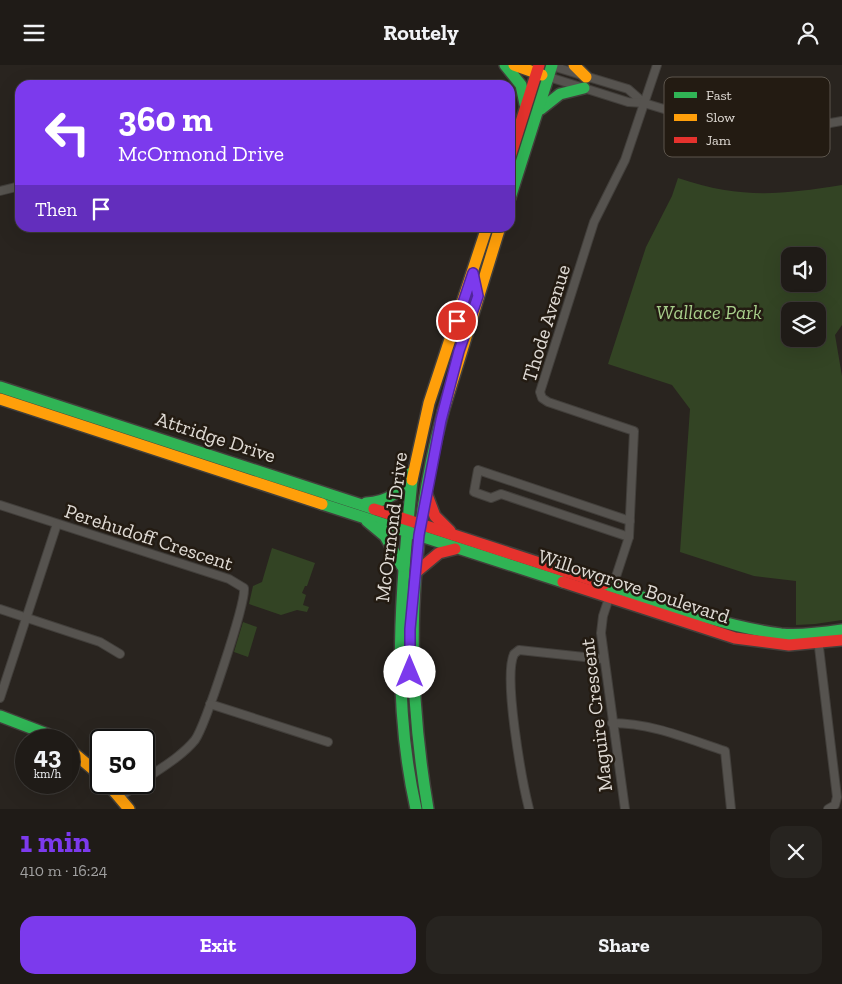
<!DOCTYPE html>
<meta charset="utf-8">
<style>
body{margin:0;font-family:"Zilla Slab",serif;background:#272420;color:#f1f3f6;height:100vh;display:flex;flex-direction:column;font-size:19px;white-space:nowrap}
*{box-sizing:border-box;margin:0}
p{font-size:16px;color:#a1a1a1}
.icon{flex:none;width:28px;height:28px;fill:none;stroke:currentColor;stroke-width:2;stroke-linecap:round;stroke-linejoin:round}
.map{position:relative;height:744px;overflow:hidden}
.sheet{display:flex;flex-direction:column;background:#1f1b17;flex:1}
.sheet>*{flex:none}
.banner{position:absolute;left:15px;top:15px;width:500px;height:152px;border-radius:15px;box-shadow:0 5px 20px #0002,0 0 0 1px #3c3936;background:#7c3aed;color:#fff;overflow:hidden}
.controls{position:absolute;left:781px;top:182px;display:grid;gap:10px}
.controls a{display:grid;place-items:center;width:45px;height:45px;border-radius:10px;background:#1f1b17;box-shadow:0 5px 20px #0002,0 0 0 1px #3c3936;font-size:25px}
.speed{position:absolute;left:15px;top:664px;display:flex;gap:10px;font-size:25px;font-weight:700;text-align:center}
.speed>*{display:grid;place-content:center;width:65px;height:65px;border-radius:50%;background:#1f1b17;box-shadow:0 5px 20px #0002,0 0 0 1px #3c3936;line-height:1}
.speed small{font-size:12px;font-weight:400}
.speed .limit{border:2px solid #111;border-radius:8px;background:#fff;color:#111}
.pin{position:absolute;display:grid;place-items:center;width:42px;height:42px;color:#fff;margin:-21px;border:2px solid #fff;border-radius:50%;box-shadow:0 1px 5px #0007}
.me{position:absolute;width:55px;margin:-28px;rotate:0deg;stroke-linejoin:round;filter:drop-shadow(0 0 4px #0008)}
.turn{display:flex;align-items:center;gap:18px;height:105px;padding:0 20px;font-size:22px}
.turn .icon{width:65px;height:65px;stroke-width:2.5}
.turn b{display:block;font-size:35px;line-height:42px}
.then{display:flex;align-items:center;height:48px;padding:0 20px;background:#0003;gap:10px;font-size:19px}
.round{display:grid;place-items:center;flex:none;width:52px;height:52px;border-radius:15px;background:#272420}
.summary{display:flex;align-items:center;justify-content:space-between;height:85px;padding:0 20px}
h1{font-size:30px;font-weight:700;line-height:38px;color:#7c3aed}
.cta{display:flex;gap:10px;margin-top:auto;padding:10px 20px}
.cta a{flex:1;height:58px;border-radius:15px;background:#7c3aed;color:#fff;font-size:20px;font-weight:700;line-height:58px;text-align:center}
.cta a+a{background:#272420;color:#f1f3f6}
header{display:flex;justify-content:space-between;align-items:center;height:65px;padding:0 20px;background:#1f1b17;font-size:22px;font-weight:700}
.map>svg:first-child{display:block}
</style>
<header><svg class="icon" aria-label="menu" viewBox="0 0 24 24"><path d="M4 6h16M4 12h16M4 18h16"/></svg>Routely<svg class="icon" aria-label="person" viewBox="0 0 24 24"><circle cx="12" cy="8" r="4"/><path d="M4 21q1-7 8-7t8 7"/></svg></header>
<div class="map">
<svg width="842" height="744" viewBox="0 0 842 744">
<rect width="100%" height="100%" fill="#29241f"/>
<g fill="#334424" fill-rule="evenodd">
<path d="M678,113C740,134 779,130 842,120V260L835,270L842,311V555L815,559L796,560V516L754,511L680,487L690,344L672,320L608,299L646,182L672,131ZM790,191H818V219H790ZM790,246H818V274H790Z"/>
<polygon points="272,483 315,498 307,521 305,521 302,528 306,530 303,540 309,542 307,547 297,545 281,550 249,539 253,521 262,517"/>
<polygon points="243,557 257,562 248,592 234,587"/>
</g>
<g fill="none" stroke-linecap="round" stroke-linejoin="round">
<g stroke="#423f3b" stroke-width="10">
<g id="street">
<polyline points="552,1 628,24 644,38"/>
<polyline points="549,12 628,37 644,38 727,63 773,66 797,64 842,56"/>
<polyline points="0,126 20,121"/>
<path d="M0,440L229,514L244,523C246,538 205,661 195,675C182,691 161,703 144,715"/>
<polyline points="629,472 501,429 491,433 474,427 478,405 630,456"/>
<polyline points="0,544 100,577 120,589"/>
<polyline points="818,574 837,732 835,740 828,744"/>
<polyline points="0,633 57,459"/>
<polyline points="210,639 328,677"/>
<path d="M612,658C651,658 688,674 725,686L731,744"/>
<polyline points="120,732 140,718"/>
<path d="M529,744C522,716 503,612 514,589L519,585L603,594"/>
<polyline points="625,744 601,568 603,551 629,472 634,366 548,337 542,333 540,327 594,157 625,95 657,0"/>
</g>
</g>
<g stroke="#423f3b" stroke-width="14">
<g id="fast">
<polyline points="505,0 521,20 525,39"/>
<polyline points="541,44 560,29 584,23"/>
<polyline points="510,133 552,0"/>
<polyline points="0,322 374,444"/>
<path d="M412,415C401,527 391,633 416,744"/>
<path d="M366,438C388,437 401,427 411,408"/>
<polyline points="322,439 563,517"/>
<polyline points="367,456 385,471 402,501"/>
<path d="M604,519C661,538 721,561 781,569C801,571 822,568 842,565"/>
<polyline points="0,651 47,669 56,675"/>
<path d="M428,744C405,609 408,480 443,347"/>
</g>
</g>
<g stroke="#423f3b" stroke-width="14">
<g id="slow">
<polyline points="514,0 542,10"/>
<polyline points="574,0 586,12"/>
<polyline points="0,334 322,439"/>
<polyline points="443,347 500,162"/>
<polyline points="412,415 429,338 487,162"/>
<polyline points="69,684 101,711"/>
<polyline points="107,718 129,744"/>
</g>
</g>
<g stroke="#423f3b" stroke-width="14">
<g id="jam">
<polyline points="510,92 539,0"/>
<polyline points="427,430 435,451 450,466"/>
<polyline points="374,444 604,519"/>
<polyline points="415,508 439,488 455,484"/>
<polyline points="563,517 735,573 789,580 842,575"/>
</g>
</g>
<use href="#street" stroke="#56534f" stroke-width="8"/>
<use href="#fast" stroke="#30b455" stroke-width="11"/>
<use href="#slow" stroke="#ff9f0a" stroke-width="11"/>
<use href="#jam" stroke="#e5322d" stroke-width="11"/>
</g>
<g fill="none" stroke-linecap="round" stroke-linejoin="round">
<g stroke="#51269a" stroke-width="12">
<polyline id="route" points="410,607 410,564 419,470 441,355 459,286 478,231 473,208 457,256"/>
</g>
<use href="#route" stroke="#7c3aed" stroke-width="9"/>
</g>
<g text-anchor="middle" stroke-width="5" stroke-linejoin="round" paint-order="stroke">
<g font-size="20" font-style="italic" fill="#a7ce8a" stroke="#231b12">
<text x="709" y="254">Wallace Park</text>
</g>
<g font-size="20" fill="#e0dbd5" stroke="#231b12">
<text transform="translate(546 258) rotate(-73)" y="7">Thode Avenue</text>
<text transform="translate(216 372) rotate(18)" y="7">Attridge Drive</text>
<text transform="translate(391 462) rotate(-83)" y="7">McOrmond Drive</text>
<text transform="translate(149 472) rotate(18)" y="7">Perehudoff Crescent</text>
<text transform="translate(634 521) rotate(18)" y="7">Willowgrove Boulevard</text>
<text transform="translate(596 650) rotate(-97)" y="7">Maguire Crescent</text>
</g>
</g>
<rect x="664" y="12" width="166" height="80" rx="8" fill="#231b12" stroke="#5c554c" stroke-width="1"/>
<rect x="674" y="27" width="23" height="6" fill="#30b455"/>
<rect x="674" y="49" width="23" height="7" fill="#ff9f0a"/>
<rect x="674" y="72" width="23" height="6" fill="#e5322d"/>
<g font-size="14" fill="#e0dbd5">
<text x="706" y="35">Fast</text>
<text x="706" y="57">Slow</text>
<text x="706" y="80">Jam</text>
</g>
</svg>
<div class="controls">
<a><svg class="icon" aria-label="sound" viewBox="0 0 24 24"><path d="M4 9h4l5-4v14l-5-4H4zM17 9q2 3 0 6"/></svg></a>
<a><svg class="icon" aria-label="layers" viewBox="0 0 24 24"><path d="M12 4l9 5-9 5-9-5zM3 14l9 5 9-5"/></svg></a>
</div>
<div class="speed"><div>43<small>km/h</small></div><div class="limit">50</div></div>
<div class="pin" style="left:457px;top:256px;background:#d93025"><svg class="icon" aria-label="arrive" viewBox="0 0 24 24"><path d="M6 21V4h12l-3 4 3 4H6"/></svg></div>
<svg class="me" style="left:410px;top:607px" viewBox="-20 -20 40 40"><circle r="19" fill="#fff"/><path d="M0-13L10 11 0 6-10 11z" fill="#7c3aed"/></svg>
<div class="banner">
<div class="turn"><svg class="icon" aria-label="left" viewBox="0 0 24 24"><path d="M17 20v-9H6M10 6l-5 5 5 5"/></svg><div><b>360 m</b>McOrmond Drive</div></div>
<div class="then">Then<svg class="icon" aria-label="arrive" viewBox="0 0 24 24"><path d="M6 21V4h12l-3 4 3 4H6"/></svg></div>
</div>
</div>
<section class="sheet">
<div class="summary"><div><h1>1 min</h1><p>410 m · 16:24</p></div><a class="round"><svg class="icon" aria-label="close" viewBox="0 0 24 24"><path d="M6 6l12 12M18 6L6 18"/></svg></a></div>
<div class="cta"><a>Exit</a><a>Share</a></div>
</section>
